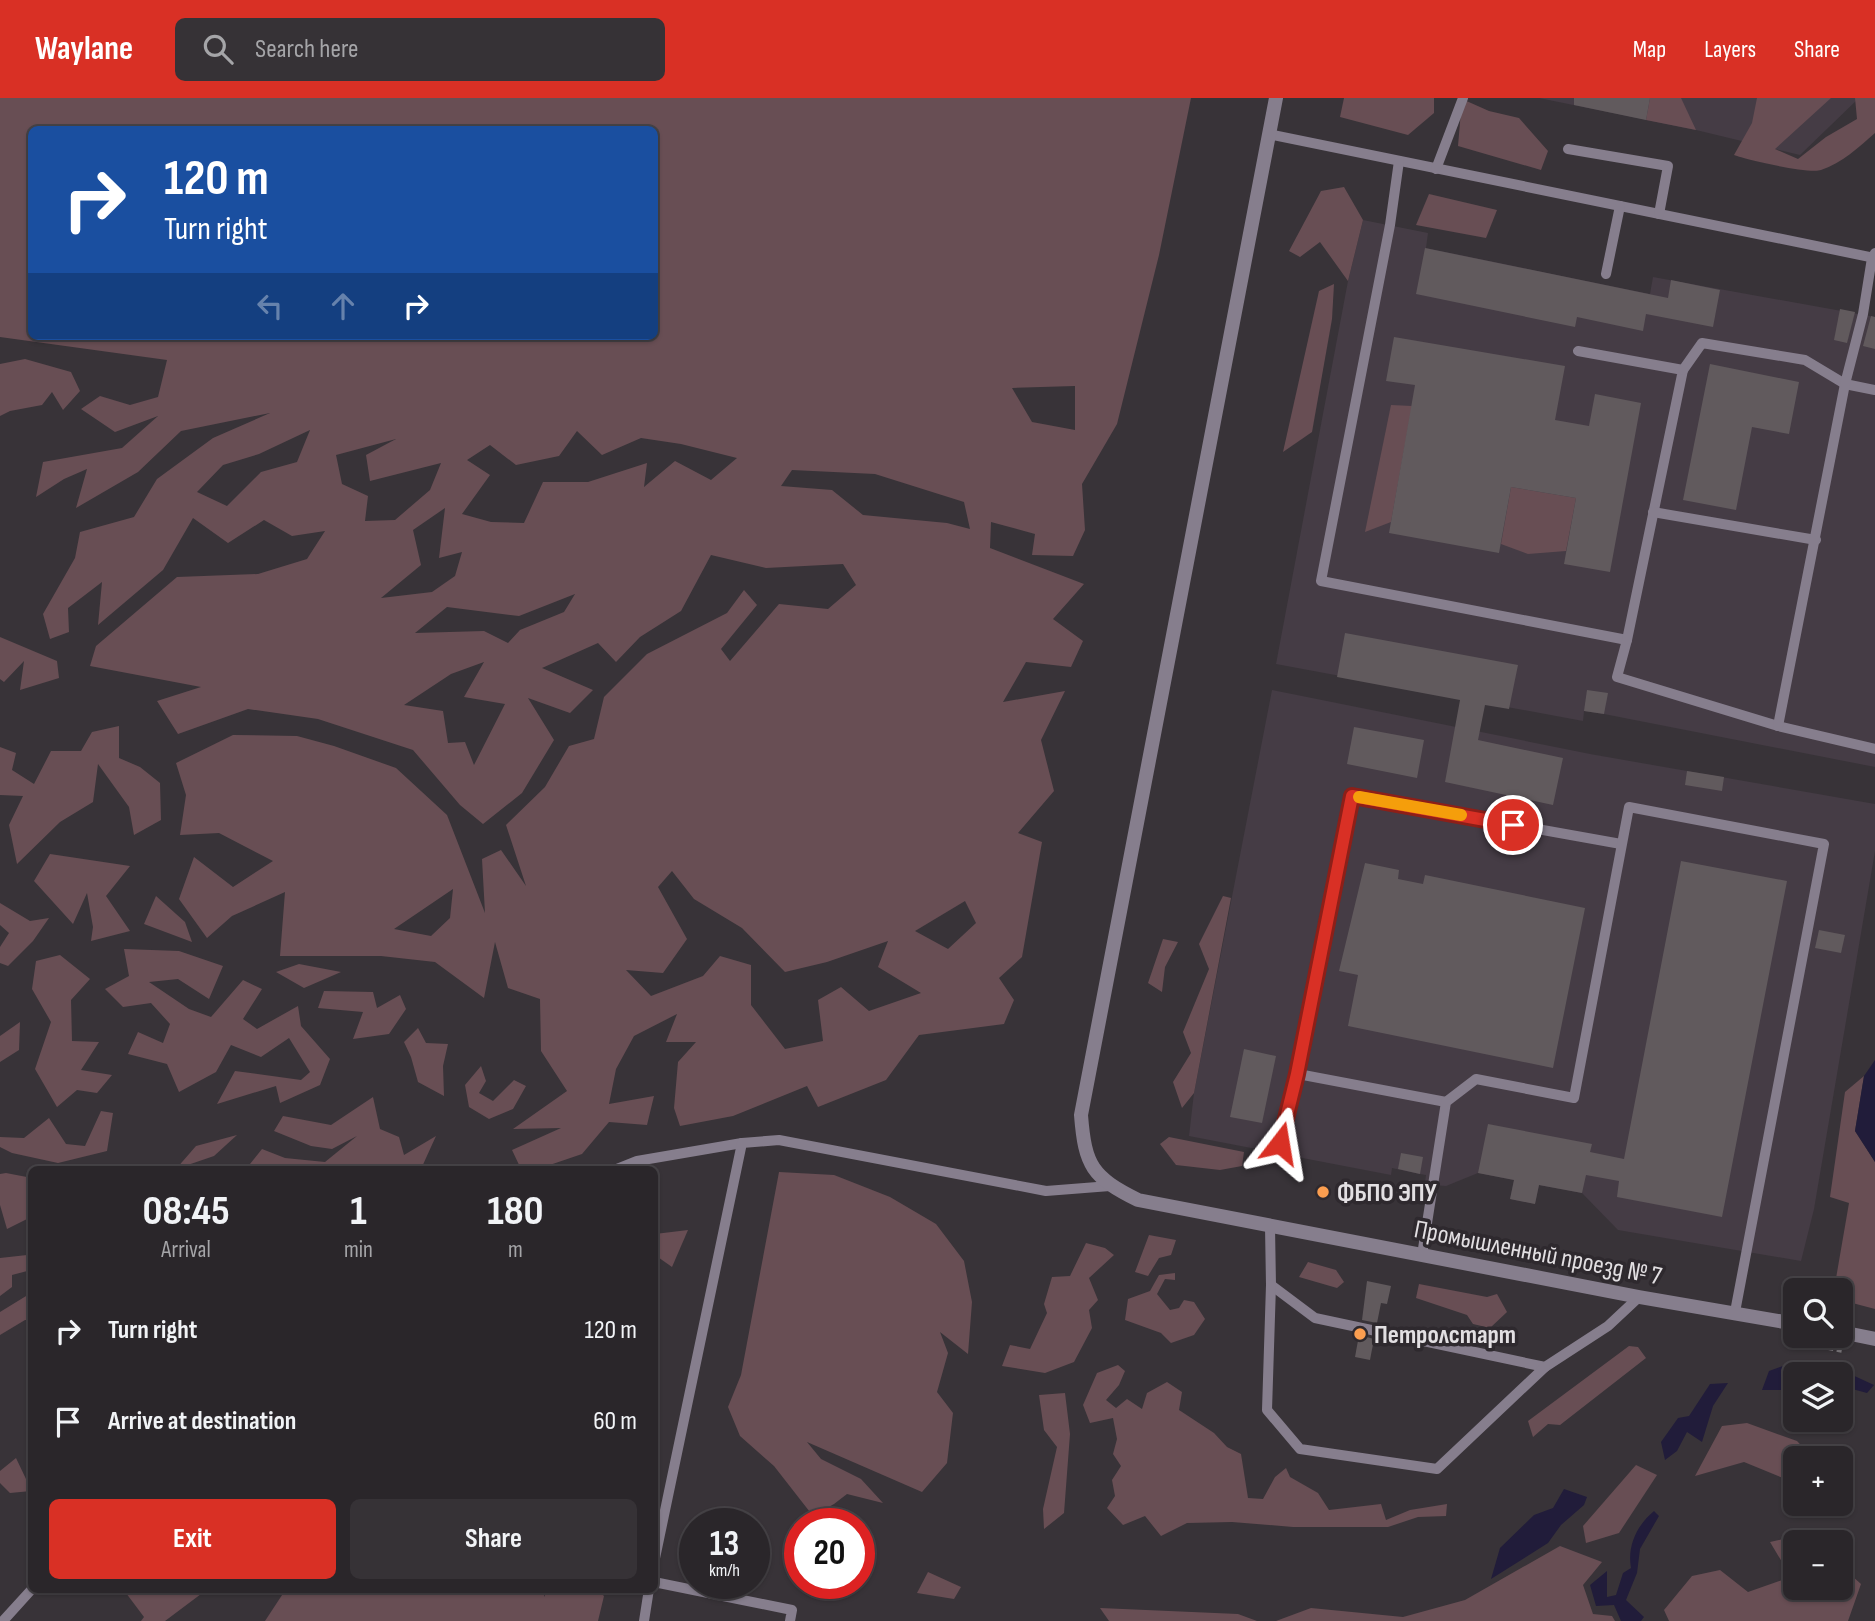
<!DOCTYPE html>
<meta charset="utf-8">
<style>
body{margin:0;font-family:"Sofia Sans Condensed",sans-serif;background:#363236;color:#f1f3f6;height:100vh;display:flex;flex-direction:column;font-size:26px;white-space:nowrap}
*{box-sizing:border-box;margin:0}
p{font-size:23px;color:#a5a5a8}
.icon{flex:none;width:38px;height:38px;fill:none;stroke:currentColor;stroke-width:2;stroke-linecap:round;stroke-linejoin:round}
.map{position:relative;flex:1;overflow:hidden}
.panel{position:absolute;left:28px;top:1068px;width:630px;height:427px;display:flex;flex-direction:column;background:#2a262a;border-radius:10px;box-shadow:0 2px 5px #0004,0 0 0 2px #464347}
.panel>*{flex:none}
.banner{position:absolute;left:28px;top:28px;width:630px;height:214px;border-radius:10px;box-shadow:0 2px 5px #0004,0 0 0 2px #464347;background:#1a4fa0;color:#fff;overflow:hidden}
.controls{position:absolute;left:1783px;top:1180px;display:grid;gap:14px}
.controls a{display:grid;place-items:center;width:70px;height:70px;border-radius:10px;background:#2a262a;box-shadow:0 2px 5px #0004,0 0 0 2px #464347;font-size:35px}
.speed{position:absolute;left:679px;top:1410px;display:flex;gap:14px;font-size:35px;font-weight:700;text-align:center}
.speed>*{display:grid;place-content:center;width:91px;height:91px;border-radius:50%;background:#2a262a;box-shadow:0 2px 5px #0004,0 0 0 2px #464347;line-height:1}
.speed small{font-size:18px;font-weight:400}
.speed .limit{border:10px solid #d22;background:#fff;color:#111}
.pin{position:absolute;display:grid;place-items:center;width:60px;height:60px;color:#fff;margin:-30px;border:4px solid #fff;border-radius:50%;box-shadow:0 2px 7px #0007}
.me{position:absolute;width:77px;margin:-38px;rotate:14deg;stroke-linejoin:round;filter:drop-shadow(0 0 5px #0008)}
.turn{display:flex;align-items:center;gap:24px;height:147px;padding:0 21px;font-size:32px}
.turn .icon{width:91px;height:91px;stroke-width:2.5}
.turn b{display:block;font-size:49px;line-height:60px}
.lanes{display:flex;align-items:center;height:66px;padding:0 21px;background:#0003;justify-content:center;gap:35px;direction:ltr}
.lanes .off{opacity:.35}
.eta{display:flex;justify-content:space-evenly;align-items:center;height:119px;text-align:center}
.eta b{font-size:42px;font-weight:700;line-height:49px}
.primary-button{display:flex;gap:14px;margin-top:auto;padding:14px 21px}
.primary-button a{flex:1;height:80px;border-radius:10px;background:#d93025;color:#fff;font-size:28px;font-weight:700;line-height:80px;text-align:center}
.primary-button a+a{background:#363236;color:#f1f3f6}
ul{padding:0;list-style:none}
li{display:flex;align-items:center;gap:21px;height:91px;padding:0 21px}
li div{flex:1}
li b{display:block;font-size:26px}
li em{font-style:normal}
header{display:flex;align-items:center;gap:42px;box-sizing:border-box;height:98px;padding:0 35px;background:#d93025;color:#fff}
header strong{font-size:33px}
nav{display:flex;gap:38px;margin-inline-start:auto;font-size:24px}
.search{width:490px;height:63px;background:#363236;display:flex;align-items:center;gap:18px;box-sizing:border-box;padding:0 24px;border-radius:10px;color:#a5a5a8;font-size:26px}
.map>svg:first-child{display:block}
</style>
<header>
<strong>Waylane</strong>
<div class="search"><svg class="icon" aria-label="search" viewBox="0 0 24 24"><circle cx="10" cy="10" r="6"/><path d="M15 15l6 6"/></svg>Search here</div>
<nav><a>Map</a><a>Layers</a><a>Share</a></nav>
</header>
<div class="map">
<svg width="1875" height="1523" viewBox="0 0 1875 1523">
<rect width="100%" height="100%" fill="#383338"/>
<g fill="#453c45">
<polygon points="1539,0 1859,0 1800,57 1696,32"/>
<polygon points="1363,122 1428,135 1426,150 1650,196 1653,179 1875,219 1875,669 1604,616 1584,613 1583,623 1276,566 1348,183"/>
<polygon points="1272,592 1590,656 1875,706 1875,753 1814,1111 1801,1163 1618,1132 1582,1095 1539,1087 1535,1106 1510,1101 1514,1082 1478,1075 1446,1088 1433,1087 1425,1085 1426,1077 1420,1076 1392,1070 1391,1077 1189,1038 1194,995"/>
</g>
<g fill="#684e54" fill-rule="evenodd">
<path d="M0,0H1191L1159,157L1117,326L1082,386L1085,432L1073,458L1032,457L1035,436L991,424L990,450L1084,486L1053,521L1083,543L1071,569L1026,564L1003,604L1065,593L1041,642L1054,693L1018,735L1042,744L1022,859L999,880L1014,902L1004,926L919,937L886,982L818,1009L807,988L733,1018L680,1028L674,1010L678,964L696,944H666L677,916L634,938L616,971L609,1006L654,998L647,1027L609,1024L582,1056L538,1071H521L512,1052L561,1030L513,1031L567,993L541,953L540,901L508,890L495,844L484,900L435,864L381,858H280L285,794L232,818L207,840L179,801L194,759L233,789L273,763L219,735L180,737L186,697L176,665L233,637L297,638L334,648L396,670L447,717L485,815L482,761L501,752L526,788L506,727L545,689L569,648L594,641L604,599L647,556L727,515L744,492L757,507L721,551L730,563L779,506L828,511L856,487L843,466L766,470L711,457L681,513L640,539L616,564L598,545L542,570L593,592L570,615L528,600L554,642L522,695L483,726L460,707L413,652L318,621L248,611L178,636L157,603L201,589L90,568L96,548L177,479L258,476L307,461L325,433L292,438L264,422L228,445L193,420L163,472L98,527L102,484L68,510L69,534L50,541L43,516L75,460L80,434L134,419L157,381L213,340L270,315L181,333L138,374L76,410L87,371L64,381L36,399L43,364L122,350L158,318L115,334L81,311L100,298L130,307L158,299L167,262L0,239ZM32,32H654V238H32ZM1075,288V332L1032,324L1012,290ZM310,332L297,364L261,374L227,408L197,394L223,367L259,356ZM577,333L602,357L641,340L681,346L737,360L711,382L675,363L644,389L647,365L588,384H543L524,425L491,424L462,416L490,377L467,362L490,347L516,367L559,358ZM396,341L366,357L370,383L441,365L430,392L395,422L365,423L368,398L342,386L336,357ZM792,372L875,376L964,404L970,431L947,425L863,417L832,392L781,388ZM445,410L439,460L462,454L455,478L432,494L381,500L421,467L413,432ZM575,496L564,514L520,532L508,545L484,533L415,535L447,509L519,518ZM484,564L464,599L505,606L474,667L465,644L448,645L443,613L404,607L451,576ZM672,773L694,801L742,830L785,874L827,864L888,843L878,869L921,895L869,913L841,889L818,902L823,943L785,951L751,907V867L720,858L703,878L651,898L626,872L663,875L687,841L658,789ZM453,791L450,820L431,838L394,831ZM965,803L976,825L948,851L915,833Z"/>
<polygon points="1344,0 1434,0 1434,15 1408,37 1340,19"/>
<polygon points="1650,0 1681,0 1696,32 1646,22"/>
<path d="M1757,0H1831L1775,51L1798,61L1826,39L1857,21L1855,0H1875V35C1859,49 1842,65 1821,72C1809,76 1747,62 1734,57L1752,25Z"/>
<polygon points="1462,1 1489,13 1519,20 1548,53 1541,72 1458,48"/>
<polygon points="1344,89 1363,122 1348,183 1320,144 1300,159 1289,153 1321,93"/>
<polygon points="1429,96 1497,112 1486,140 1416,127"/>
<polygon points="1334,186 1332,221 1312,334 1283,354 1319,193"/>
<polygon points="25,261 71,274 80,293 63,312 52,294 42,307 10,313 0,318 0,266"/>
<polygon points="1391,307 1412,308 1391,424 1365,434"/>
<polygon points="1511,389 1576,400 1566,453 1528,456 1501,446"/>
<polygon points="0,539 57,563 59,580 20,592 24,563 4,584 0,581"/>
<polygon points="119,628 119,660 140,669 160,685 161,722 134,737 129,709 98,666 93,704 60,724 17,766 9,727 23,698 0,697 0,649 16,655 12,672 34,686 51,653 81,653 92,634"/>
<polygon points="50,756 130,768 106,798 130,833 91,843 93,829 87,795 73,826 34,783"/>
<polygon points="156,798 185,824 192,844 144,826"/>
<polygon points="1223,798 1231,800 1194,995 1182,1010 1173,984 1191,955 1183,934 1209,871 1199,846"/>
<polygon points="0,805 30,823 49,820 33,843 8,868 0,865 0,849 9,835 0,827"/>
<polygon points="1163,841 1178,844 1165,869 1162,894 1148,885"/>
<polygon points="124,851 179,853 223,868 209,901 178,881 149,884 189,911 211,919 243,882 262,891 243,921 257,931 298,908 301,928 330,961 320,987 280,1005 276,988 217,1006 235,973 301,982 310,974 289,940 261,959 231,947 216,974 179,994 167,966 128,956 138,934 163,945 170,926 151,905 123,909 105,891 129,878"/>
<polygon points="60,857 90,881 71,902 72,943 99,944 81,972 112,977 97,995 77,992 57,1009 35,971 51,924 32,891 36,863"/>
<polygon points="299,866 341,874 304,890 276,874"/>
<polygon points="324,893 373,894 377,910 400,897 406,911 389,936 353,941 363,914 318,910"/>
<polygon points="20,924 19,952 0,964 0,938"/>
<polygon points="418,930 426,945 448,946 443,968 444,998 418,984 411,959 404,944"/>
<polygon points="481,968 486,983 479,995 493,1003 514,982 526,988 513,1011 489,1021 469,1009 465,987"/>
<polygon points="1864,978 1855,1033 1875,1064 1875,1211 1841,1202 1841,1192 1834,1192 1849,1105 1830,1099 1845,994"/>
<polygon points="373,999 380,1031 399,1039 404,1057 436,1038 421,1071 261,1071 250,1066 262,1051 285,1060 325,1064 357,1038 332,1051 311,1048 274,1033 283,1018 331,1027"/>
<polygon points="101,1013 113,1015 107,1053 58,1065 12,1055 0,1049 0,1039 24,1040 49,1020 66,1046 85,1048"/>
<polygon points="237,1037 214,1058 176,1071 196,1048"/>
<polygon points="1169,1039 1244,1054 1242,1068 1220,1072 1176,1067 1160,1046"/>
<polygon points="779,1074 834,1077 890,1099 936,1126 964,1163 972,1204 968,1256 940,1234 948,1255 937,1294 953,1315 947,1365 922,1394 807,1344 821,1361 861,1381 883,1405 847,1396 834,1406 813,1418 774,1368 740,1338 728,1309 741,1277"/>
<polygon points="6,1075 32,1080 31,1119 7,1131 0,1107 0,1076"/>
<polygon points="688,1132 672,1169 655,1157 655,1136"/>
<polygon points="1149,1137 1176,1142 1171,1157 1159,1160 1148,1178 1135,1174"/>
<polygon points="1086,1145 1105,1150 1114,1157 1089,1180 1098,1202 1089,1212 1092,1230 1074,1264 1045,1275 1002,1268 1010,1247 1030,1251 1047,1215 1044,1206 1052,1179 1070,1178"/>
<polygon points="31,1147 31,1172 12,1177 12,1189 0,1198 0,1160 27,1157"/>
<polygon points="1308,1164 1336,1172 1344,1184 1337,1190 1299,1179"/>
<polygon points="1175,1175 1175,1182 1165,1181 1157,1196 1170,1212 1179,1210 1184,1202 1194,1204 1205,1221 1194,1237 1171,1245 1161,1235 1125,1222 1128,1201 1150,1193 1159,1177"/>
<polygon points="1419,1186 1487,1199 1497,1196 1507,1214 1490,1230 1473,1226 1467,1217 1416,1200"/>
<polygon points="31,1195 31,1222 25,1222 0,1237 0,1214"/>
<polygon points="1629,1248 1638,1249 1646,1260 1560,1327 1548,1326 1533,1339 1528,1323"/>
<polygon points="1118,1267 1125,1273 1119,1287 1106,1302 1116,1310 1127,1301 1142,1311 1147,1295 1167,1284 1182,1294 1179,1312 1214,1335 1227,1349 1241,1356 1248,1400 1263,1401 1275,1379 1286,1370 1290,1379 1318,1395 1329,1412 1381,1406 1386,1422 1410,1412 1447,1406 1446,1418 1418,1419 1388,1429 1293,1429 1232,1424 1187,1425 1161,1438 1145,1418 1123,1427 1107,1410 1115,1398 1112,1382 1121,1368 1113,1356 1117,1341 1113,1320 1090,1325 1083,1307 1097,1275"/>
<polygon points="1065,1295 1070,1336 1064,1415 1044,1431 1043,1411 1057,1349 1044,1332 1039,1297"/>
<polygon points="1747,1325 1797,1343 1813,1360 1796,1360 1795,1385 1744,1364 1695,1378 1722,1328"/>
<polygon points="16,1360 26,1381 31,1379 31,1393 10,1395 0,1385 0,1373"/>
<polygon points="1636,1367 1657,1377 1619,1435 1586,1445 1583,1428"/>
<polygon points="1801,1437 1810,1444 1796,1444 1796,1489 1841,1489 1841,1468 1861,1486 1848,1523 1669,1523 1664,1512 1692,1478 1720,1472 1748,1494 1791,1479 1770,1444"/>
<polygon points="1560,1448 1602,1464 1583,1487 1593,1516 1612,1518 1615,1523 1276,1523 1311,1510 1403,1519 1465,1502"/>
<polygon points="928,1474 961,1489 954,1501 917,1495"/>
<polygon points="123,1491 189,1491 201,1496 165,1523 141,1523 144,1519"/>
<polygon points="286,1491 486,1491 489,1494 490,1491 541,1491 545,1499 545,1491 596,1491 604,1498 598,1523 265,1523"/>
<polygon points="1100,1510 1238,1516 1257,1523 1109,1523"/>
</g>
<g fill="#211c3a">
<polygon points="1875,962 1875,1064 1855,1033 1864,978"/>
<polygon points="1799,1262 1818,1270 1848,1275 1874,1287 1867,1295 1841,1288 1841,1276 1796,1276 1795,1296 1793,1292 1762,1292 1769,1273"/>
<polygon points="1728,1285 1713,1308 1702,1344 1687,1334 1677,1353 1665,1362 1661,1344 1678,1320 1689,1318 1710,1286"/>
<polygon points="1564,1391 1587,1399 1584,1407 1561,1427 1548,1445 1491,1481 1500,1450 1534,1417 1553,1410"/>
<path d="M1654,1413L1659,1418L1640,1451L1637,1475L1626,1502L1644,1519L1641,1523H1621L1614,1507L1596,1508L1590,1487L1607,1473V1499L1616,1497L1623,1475L1631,1470C1627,1448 1637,1427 1654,1413Z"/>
</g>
<g fill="#615a5d">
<polygon points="1574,0 1650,0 1646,22 1574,7"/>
<polygon points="1425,150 1668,200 1671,182 1720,192 1713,229 1646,216 1643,233 1577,219 1575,229 1416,196"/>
<polygon points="1840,211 1855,214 1847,245 1834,242"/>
<polygon points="1871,218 1875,219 1875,251 1863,248"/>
<polygon points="1394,239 1565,268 1555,322 1589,328 1595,296 1641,305 1610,474 1564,466 1576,400 1511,389 1499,455 1389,435 1415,287 1386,283"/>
<polygon points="1710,266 1799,284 1789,336 1752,329 1736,412 1683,402"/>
<polygon points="1345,535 1518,567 1509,611 1485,607 1478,642 1563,660 1553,707 1445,684 1460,602 1337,579"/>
<polygon points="1587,592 1608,595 1604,616 1584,613"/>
<polygon points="1354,629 1424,642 1417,680 1347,666"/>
<polygon points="1687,673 1724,679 1722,693 1685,687"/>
<polygon points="1681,763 1787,783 1722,1119 1617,1099 1619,1083 1586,1077 1582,1095 1539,1087 1535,1106 1510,1101 1514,1082 1478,1075 1488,1026 1592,1046 1590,1054 1624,1061"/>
<polygon points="1365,765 1399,772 1398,781 1423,786 1425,777 1585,810 1553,970 1348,928 1358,877 1339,873"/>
<polygon points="1819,832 1845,837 1841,855 1815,850"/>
<polygon points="1244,951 1276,958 1262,1025 1230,1019"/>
<polygon points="1401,1055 1423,1059 1420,1076 1398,1071"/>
<polygon points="1367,1183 1391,1188 1387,1206 1381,1205 1377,1225 1362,1222"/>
<polygon points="1359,1237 1374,1241 1370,1262 1355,1259"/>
</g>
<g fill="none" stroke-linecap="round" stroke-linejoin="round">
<polyline stroke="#7c787c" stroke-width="3.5" stroke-dasharray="5 3.5" stroke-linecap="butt" points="1795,1244 1842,1253"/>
<g stroke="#867e8d" stroke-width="10">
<polyline points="1268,36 1875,160"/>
<polyline points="1568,51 1668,68 1659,116"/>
<polyline points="1399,63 1390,127 1321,483 1627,542"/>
<polyline points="1436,71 1463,0"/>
<polyline points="1606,176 1620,108"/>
<polyline points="1578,253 1683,272 1627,542 1617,579 1778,628 1875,651"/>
<polyline points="1683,272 1702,245 1805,262 1845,286 1875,292"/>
<polyline points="1653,414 1816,442"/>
<polyline points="1778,628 1845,286 1863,216 1872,160 1875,155"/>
<polyline points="1298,976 1446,1004"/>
<polyline points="1280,1045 1298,976 1352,698 1621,746"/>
<polyline points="617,1071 637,1063 742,1045"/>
<polyline points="1270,1129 1271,1187 1315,1220 1545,1269 1608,1228 1639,1199"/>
<polyline points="1422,1157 1446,1004 1476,981 1574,1000 1629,709 1824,746 1735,1214"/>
<polyline points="1271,1187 1267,1312 1300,1351 1437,1371 1545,1269"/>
<polyline points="654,1465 742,1045 779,1042 1046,1093 1110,1088"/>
<polyline points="654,1484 792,1512 790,1523"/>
<polyline points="3,1523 32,1491"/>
<polyline points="644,1523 649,1491"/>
</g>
<g stroke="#867e8d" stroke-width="14">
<path d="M1276,0L1081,1017C1085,1068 1092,1079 1138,1102L1639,1199L1796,1226"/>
<polyline points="1841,1234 1875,1241"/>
</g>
</g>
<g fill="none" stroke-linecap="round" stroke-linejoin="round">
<g stroke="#8d1f18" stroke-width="18">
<polyline id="route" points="1280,1045 1297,976 1352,698 1513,727"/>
</g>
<use href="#route" stroke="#d93025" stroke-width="12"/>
<polyline stroke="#f59e0b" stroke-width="12" points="1359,699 1461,717"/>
</g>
<g fill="#fb9e50" stroke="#2e292e" stroke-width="2.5">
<circle cx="1323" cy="1094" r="7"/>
<circle cx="1360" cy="1236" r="7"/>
</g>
<g text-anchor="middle" stroke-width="7" stroke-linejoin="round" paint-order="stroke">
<g font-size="26" font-weight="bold" fill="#e2dfe2" stroke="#2e292e" text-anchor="start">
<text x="1337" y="1103">ФБПО ЭПУ</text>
<text x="1374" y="1245">Петролстарт</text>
</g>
<g font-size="26" fill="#e2dfe2" stroke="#2e292e">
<text transform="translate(1538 1154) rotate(11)" y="9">Промышленный проезд № 7</text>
</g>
</g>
</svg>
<div class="controls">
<a><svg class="icon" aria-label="search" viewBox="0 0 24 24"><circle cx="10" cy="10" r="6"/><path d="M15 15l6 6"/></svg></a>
<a><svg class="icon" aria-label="layers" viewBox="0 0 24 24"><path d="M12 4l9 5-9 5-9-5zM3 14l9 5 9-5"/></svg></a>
<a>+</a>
<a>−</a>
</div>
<div class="speed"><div>13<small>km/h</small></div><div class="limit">20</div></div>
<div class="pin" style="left:1513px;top:727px;background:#d93025"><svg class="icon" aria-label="arrive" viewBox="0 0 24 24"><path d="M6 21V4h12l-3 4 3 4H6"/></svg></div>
<svg class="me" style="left:1280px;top:1045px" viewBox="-20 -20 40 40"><path d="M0-17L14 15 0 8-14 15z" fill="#d93025" stroke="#fff" stroke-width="4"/></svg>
<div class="banner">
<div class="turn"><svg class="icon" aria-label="right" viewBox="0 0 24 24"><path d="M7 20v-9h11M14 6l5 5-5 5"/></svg><div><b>120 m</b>Turn right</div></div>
<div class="lanes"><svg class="icon off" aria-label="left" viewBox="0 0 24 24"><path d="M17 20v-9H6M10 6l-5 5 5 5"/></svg><svg class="icon off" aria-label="ahead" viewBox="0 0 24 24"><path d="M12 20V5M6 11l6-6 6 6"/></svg><svg class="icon" aria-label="right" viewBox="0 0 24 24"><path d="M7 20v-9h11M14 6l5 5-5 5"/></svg></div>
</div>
<section class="panel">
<div class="eta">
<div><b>08:45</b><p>Arrival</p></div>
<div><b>1</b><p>min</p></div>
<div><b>180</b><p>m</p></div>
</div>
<ul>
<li><svg class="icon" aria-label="right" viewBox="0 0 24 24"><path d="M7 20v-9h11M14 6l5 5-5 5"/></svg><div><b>Turn right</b></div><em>120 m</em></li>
<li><svg class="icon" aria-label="arrive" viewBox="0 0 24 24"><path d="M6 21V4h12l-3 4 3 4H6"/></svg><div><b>Arrive at destination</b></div><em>60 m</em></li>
</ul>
<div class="primary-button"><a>Exit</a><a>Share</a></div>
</section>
</div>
